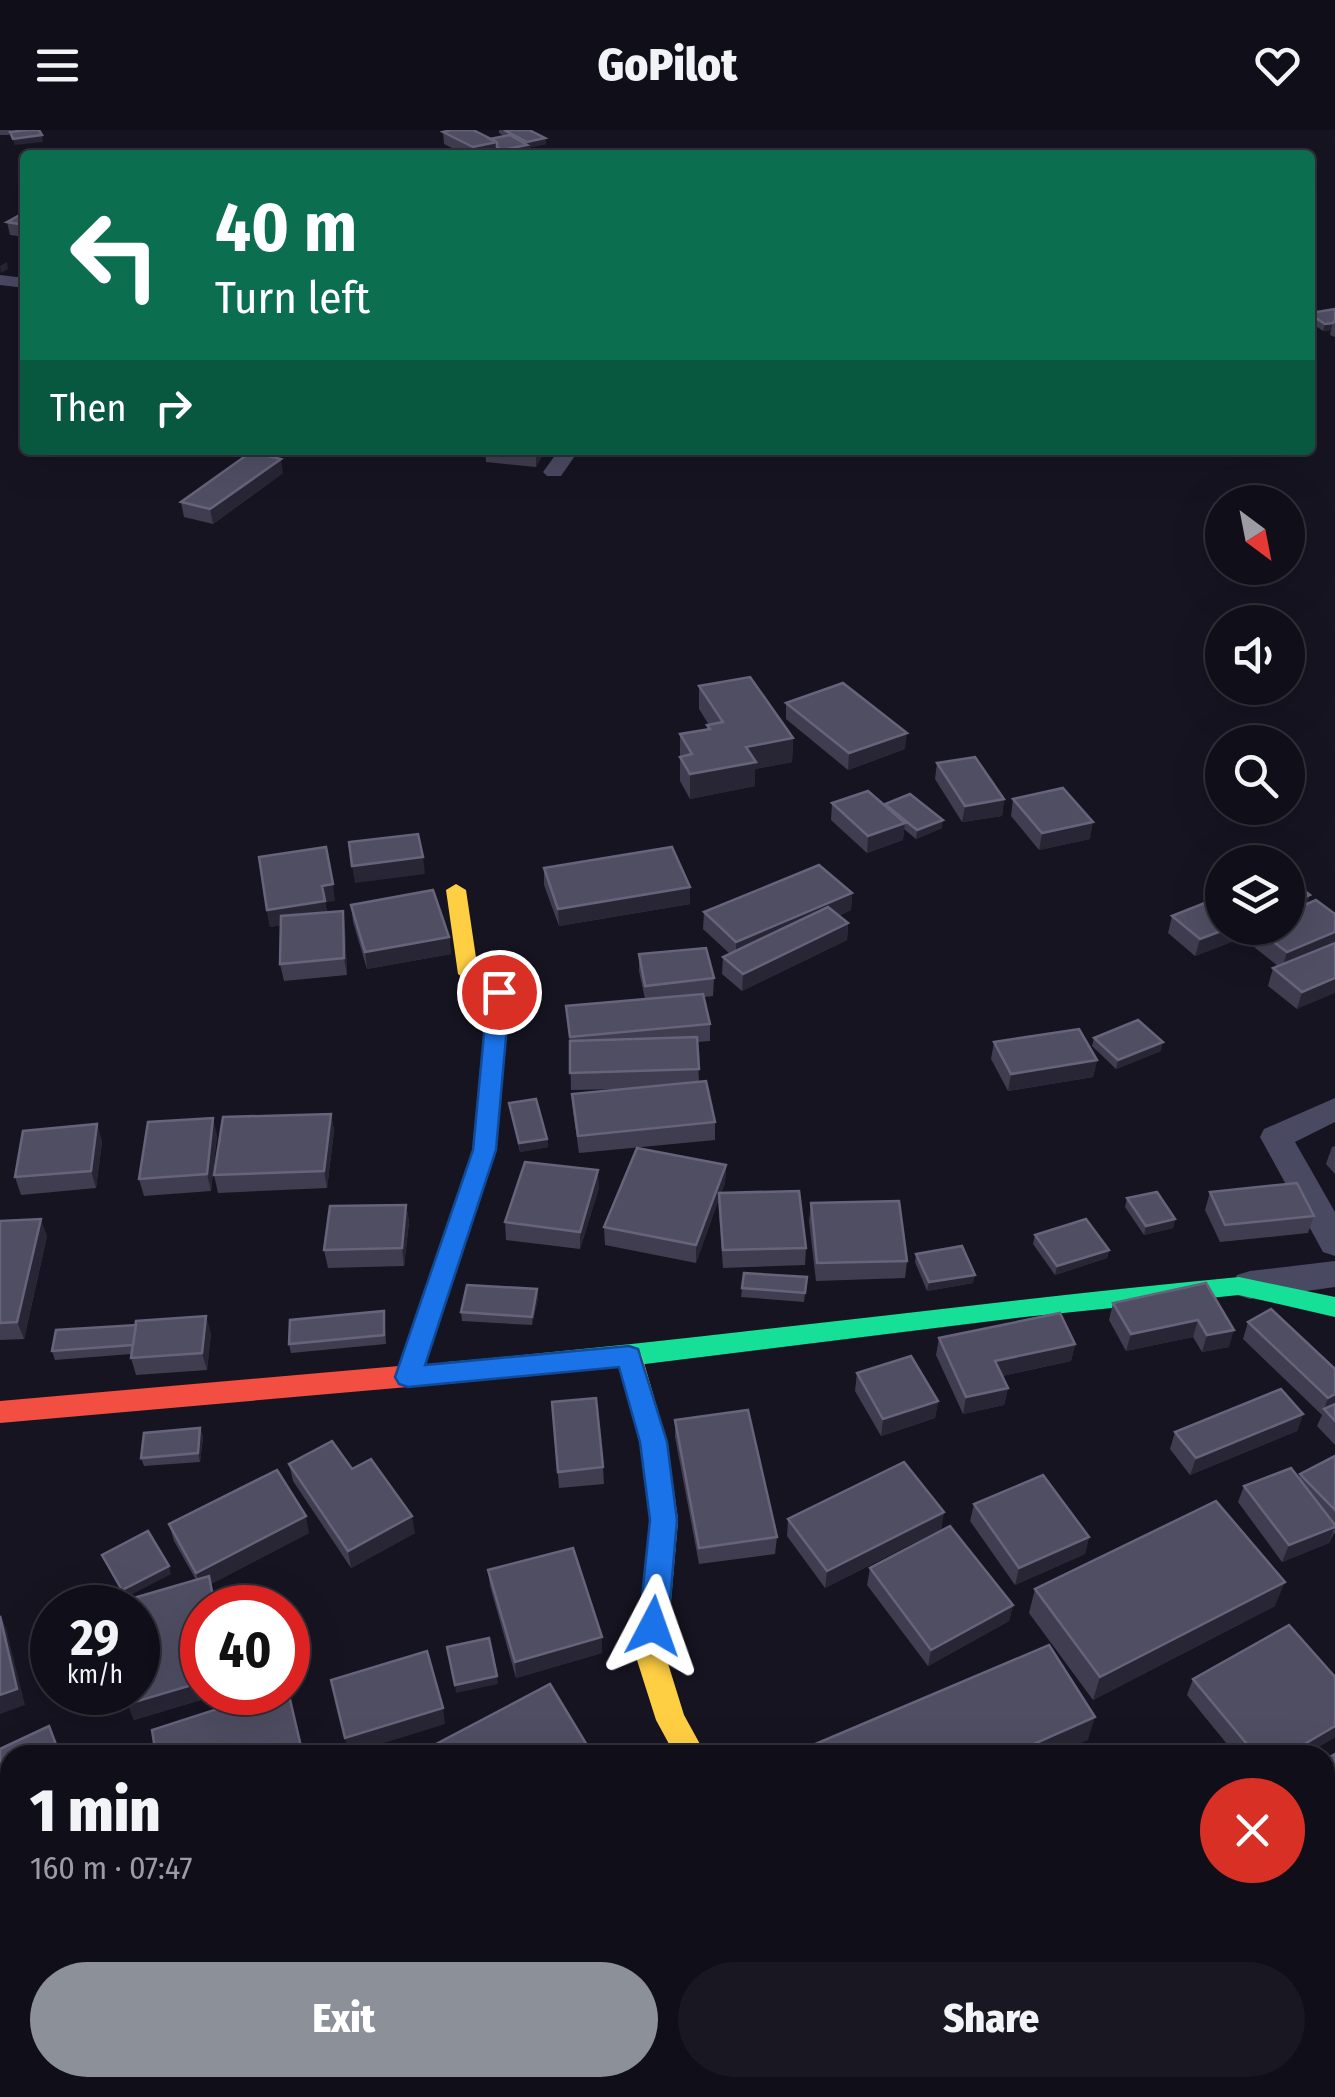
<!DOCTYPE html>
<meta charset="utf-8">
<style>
body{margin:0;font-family:"Fira Sans Condensed",sans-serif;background:#191822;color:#f1f3f6;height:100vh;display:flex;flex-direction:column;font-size:38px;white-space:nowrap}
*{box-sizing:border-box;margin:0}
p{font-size:32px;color:#9c9ca2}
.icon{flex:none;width:55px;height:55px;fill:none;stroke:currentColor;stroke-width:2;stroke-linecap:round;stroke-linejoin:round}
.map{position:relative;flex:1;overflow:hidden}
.drawer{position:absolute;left:0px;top:1615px;width:1335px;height:352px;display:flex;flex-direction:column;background:#100f19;border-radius:30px 30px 0 0;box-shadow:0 10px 40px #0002,0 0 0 2px #302f38}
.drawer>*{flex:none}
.hud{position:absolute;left:20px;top:20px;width:1295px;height:305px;border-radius:10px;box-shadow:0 10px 40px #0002,0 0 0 2px #302f38;background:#0b6e4f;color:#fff;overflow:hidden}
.needle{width:65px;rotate:148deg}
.buttons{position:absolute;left:1205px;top:355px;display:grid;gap:20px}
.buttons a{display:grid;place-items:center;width:100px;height:100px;border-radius:50%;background:#100f19;box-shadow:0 10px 40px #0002,0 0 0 2px #302f38;font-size:50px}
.speed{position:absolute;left:30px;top:1455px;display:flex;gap:20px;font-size:50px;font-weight:700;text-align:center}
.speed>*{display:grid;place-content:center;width:130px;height:130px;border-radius:50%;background:#100f19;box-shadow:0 10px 40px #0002,0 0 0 2px #302f38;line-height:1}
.speed small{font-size:25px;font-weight:400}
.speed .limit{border:15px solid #d22;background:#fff;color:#111}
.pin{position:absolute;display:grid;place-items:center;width:85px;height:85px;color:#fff;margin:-42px;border:5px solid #fff;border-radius:50%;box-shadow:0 2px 10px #0007}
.me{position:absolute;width:110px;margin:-55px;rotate:4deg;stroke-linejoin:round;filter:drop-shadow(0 0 8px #0008)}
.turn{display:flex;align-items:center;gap:35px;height:210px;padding:0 30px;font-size:45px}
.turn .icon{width:130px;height:130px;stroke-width:2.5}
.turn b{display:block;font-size:70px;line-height:85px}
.then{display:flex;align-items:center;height:95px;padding:0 30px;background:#0003;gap:20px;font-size:38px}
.round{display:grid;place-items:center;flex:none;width:105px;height:105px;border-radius:52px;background:#191822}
.overview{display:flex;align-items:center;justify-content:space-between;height:170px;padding:0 30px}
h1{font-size:60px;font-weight:800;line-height:75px}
.cta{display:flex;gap:20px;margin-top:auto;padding:20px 30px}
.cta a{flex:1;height:115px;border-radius:60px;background:#8c9099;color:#fff;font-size:40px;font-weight:800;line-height:115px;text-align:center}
.cta a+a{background:#191822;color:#f1f3f6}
header{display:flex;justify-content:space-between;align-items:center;height:130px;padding:0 30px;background:#100f19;font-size:45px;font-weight:800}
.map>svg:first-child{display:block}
</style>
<header><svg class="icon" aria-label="menu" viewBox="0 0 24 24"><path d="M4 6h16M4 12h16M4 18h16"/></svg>GoPilot<svg class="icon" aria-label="heart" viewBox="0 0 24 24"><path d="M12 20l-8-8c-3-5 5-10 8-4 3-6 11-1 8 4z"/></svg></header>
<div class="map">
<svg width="1335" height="1967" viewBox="0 0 1335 1967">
<rect width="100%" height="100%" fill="#161421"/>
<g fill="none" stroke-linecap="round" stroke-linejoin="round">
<g fill="#4a4962" fill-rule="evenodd">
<polygon points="0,145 25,148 25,158 0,155"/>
<polygon points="559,320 579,320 561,346 547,346 543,342"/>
<polygon points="1335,968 1335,992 1295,1012 1335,1082 1335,1126 1323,1122 1260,1007 1264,999"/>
<polygon points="1335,1131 1335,1157 1250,1169 1237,1165 1232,1155 1237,1145 1250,1141"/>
<polygon points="860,1958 913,1958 917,1967 864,1967"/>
</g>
<path fill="#16e098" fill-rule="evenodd" d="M1239,1147L1335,1167V1187L1239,1165L1024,1187L629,1236L447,1252L438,1249L434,1242L438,1235L447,1232C712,1209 975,1172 1239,1147Z"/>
<g fill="#ffcf43" fill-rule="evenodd">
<polygon points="456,754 466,760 478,841 510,863 504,929 493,936 482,929 488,866 458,844 446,760"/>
<polygon points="629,1216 638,1219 642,1226 667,1312 678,1390 666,1527 684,1585 706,1625 675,1625 656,1590 636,1527 650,1390 641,1312 616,1226 620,1219"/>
<polygon points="0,1930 10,1934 10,1958 20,1958 22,1967 0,1967"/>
</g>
<polygon fill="#f24e42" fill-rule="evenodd" points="493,922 504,929 495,1020 425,1234 456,1235 460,1242 456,1249 408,1257 0,1293 0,1271 399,1236 473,1020 482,929"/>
</g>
<g fill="#403d50">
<polygon points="0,0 11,0 9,5 0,5"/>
<polygon points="499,0 529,0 545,8 546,14 527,18 527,22 509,25 501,25 498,23 494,25 466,25 444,14 443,2 490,9 504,6 499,3"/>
<polygon points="25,82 25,107 10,105 7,92"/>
<polygon points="1335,179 1335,207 1330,205 1331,200 1323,201 1310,192 1310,183"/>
<polygon points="485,320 545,320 536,337 486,332"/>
<polygon points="283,343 213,394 184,387 181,372"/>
<polygon points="699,556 793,608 792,632 755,639 755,656 690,669 680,651 680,604 707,599 707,595 709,595 699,579"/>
<polygon points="786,573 905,619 848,640 786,589"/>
<polygon points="937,633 1004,669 1002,686 962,692 935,649"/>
<polygon points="1013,669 1090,709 1039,720 1011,686"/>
<polygon points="832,673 884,675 942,698 916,709 904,699 903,710 867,723 831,690"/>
<polygon points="544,738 690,774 559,796 544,755"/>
<polygon points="852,763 851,780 838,786 848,793 847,810 742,861 722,844 723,827 730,824 703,799 704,782"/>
<polygon points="335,771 325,772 327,782 343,781 345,798 347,845 284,851 280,834 281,795 270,797 267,780"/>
<polygon points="1307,774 1335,784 1297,879 1268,856 1273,838 1278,836 1249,813 1252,804 1195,826 1168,803 1172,786 1222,798 1288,798"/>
<polygon points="351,775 449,807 451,824 367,839 353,792"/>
<polygon points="639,824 714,848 713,866 704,867 710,894 710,911 697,912 699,951 715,992 715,1010 579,1023 573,981 572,964 625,959 571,960 570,915 566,876 645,869 639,841"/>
<polygon points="1094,908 1161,921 1116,939 1092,916"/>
<polygon points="994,912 1097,930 1093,947 1008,961 991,929"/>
<polygon points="509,973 547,1009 548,1017 520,1022"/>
<polygon points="331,984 334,1001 327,1058 218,1063 214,1045"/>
<polygon points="97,994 102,1012 96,1058 21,1065 15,1047"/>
<polygon points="217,1005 211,1061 144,1066 139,1049"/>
<polygon points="1335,1016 1335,1044 1326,1034 1332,1017"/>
<polygon points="726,1035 725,1053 721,1063 806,1118 805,1135 723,1138 718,1071 696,1133 605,1115 604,1097"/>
<polygon points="599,1058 580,1119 506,1110 505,1092"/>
<polygon points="1210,1062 1314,1086 1308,1103 1220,1112 1205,1080"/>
<polygon points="1127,1068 1175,1089 1173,1098 1144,1105 1125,1077"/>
<polygon points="811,1073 907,1131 905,1148 816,1151 809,1091"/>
<polygon points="406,1075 409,1092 404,1136 328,1138 324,1120"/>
<polygon points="0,1091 47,1106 24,1209 0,1210"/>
<polygon points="1035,1105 1109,1120 1107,1128 1055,1145 1033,1114"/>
<polygon points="916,1124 973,1153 927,1161 915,1132"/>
<polygon points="744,1143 807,1147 804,1172 741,1167"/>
<polygon points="1206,1153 1229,1217 1202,1222 1193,1207 1126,1221 1109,1190 1113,1173"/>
<polygon points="537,1159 538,1168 532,1195 462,1191 461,1182"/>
<polygon points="384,1181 386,1214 291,1223 289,1214"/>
<polygon points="1248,1192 1335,1239 1335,1315 1317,1296 1322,1285 1243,1209"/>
<polygon points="211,1203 207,1240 136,1245 131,1228 131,1224 55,1230 52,1221"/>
<polygon points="939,1208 1075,1214 1071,1231 1002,1246 1008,1258 1004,1275 963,1284 936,1225"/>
<polygon points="857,1243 938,1271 935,1288 881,1306 855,1261"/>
<polygon points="552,1272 603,1337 604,1354 559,1358"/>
<polygon points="1303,1284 1297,1301 1190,1345 1170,1319 1175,1302"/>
<polygon points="675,1290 777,1407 775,1424 699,1434 675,1307"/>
<polygon points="200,1298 203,1307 200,1332 144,1336 141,1328"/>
<polygon points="1335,1326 1335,1404 1334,1403 1329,1413 1282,1432 1238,1372 1244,1356 1299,1348 1300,1344"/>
<polygon points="289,1334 352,1339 415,1403 351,1438 293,1351"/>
<polygon points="974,1374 1089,1407 1085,1424 1015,1455 970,1391"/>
<polygon points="944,1382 941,1399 825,1458 787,1406 788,1389"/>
<polygon points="169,1394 309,1403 211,1454 214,1463 202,1562 227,1562 134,1590 128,1574 196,1450 174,1411"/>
<polygon points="870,1438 1013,1475 1009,1491 928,1536 867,1455"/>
<polygon points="488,1440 602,1523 516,1548 490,1456"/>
<polygon points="1035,1459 1275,1476 1093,1570 1029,1483"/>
<polygon points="1335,1547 1335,1607 1305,1625 1236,1625 1187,1565 1193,1549"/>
<polygon points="523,1958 759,1958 758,1967 528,1967"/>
</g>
<g fill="#282635">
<polygon points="42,5 43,12 15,15 13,9"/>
<polygon points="545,8 546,14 527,18 527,12"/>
<polygon points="497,12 498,24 474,25 473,17"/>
<polygon points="527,15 527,22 503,25 502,20"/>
<polygon points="7,132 8,139 1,143 0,136"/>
<polygon points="1333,193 1331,200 1323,201 1325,194"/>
<polygon points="537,320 545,320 536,337 536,322"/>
<polygon points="281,329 283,343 213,394 210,379"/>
<polygon points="907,603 905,619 848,640 849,623"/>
<polygon points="793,608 792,632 755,639 755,656 690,669 690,644 746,617"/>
<polygon points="1004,669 1002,686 962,692 965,676"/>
<polygon points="943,690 942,698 916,709 917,700"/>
<polygon points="1093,692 1090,709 1039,720 1042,703"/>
<polygon points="905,693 903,710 867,723 868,706"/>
<polygon points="423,727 425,744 355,753 352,736"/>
<polygon points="333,754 335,771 325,772 328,788 270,797 267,780 322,756"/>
<polygon points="690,757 690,774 559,796 558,779"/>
<polygon points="852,763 851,780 736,829 736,812"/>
<polygon points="1310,765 1305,782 1288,789 1288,774"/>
<polygon points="343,781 345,798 347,845 344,828"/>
<polygon points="848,793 847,810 742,861 743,844"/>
<polygon points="1229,798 1253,798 1252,804 1195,826 1200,809"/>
<polygon points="1335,802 1335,817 1282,839 1287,822"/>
<polygon points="449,807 451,824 367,839 365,822"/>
<polygon points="1335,848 1335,863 1297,879 1302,862"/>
<polygon points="1163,912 1161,921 1116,939 1118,930"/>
<polygon points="1097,930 1093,947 1008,961 1011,944"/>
<polygon points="331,984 334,1001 327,1058 324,1041"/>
<polygon points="213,988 217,1005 211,1061 207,1044"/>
<polygon points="97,994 102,1012 96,1058 91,1041"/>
<polygon points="547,1009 548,1017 520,1022 519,1013"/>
<polygon points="726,1035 725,1053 719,1069 719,1063 718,1071 696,1133 696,1115"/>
<polygon points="598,1040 599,1058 580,1119 580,1102"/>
<polygon points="406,1075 409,1092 404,1136 402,1118"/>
<polygon points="41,1089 47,1106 24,1209 17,1192"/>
<polygon points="1175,1089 1173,1098 1144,1105 1146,1096"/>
<polygon points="1109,1120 1107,1128 1055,1145 1057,1136"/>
<polygon points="975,1145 973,1153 927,1161 929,1152"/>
<polygon points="537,1159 538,1168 532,1195 532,1187"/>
<polygon points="206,1186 211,1203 207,1240 202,1223"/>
<polygon points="1198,1190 1193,1207 1126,1221 1131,1204"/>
<polygon points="1234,1200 1229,1217 1202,1222 1207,1205"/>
<polygon points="1075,1214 1071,1231 992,1248 995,1231"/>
<polygon points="1008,1258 1004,1275 963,1284 966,1267"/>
<polygon points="1335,1264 1335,1277 1324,1279 1322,1285 1328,1268"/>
<polygon points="938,1271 935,1288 881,1306 883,1289"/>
<polygon points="1303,1284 1297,1301 1190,1345 1196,1328"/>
<polygon points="200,1298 203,1307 200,1332 198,1323"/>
<polygon points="944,1382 941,1399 825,1458 827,1441"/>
<polygon points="306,1386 309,1403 211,1454 217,1478 215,1478 201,1460 196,1443"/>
<polygon points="412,1386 415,1403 351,1438 348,1421"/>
<polygon points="1335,1397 1329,1413 1282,1432 1289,1415"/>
<polygon points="1089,1407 1085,1424 1015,1455 1019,1438"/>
<polygon points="169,1436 171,1444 125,1468 122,1460"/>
<polygon points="1285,1452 1275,1476 1093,1570 1100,1547"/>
<polygon points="1013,1475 1009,1491 928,1536 931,1520"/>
<polygon points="0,1484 6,1498 25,1575 0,1584"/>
<polygon points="602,1507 602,1523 516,1548 515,1532"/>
<polygon points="497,1546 498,1554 456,1563 455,1555"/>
<polygon points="202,1552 202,1562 227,1562 134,1590 128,1574"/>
<polygon points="443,1578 445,1594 349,1624 345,1608"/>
<polygon points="1095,1587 1088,1610 1054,1625 1009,1625"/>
<polygon points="1335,1596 1335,1607 1305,1625 1286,1625"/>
<polygon points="1335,1788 1335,1802 1325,1808 1325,1795"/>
<polygon points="354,1958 392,1958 376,1967 338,1967"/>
<polygon points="744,1958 759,1958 758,1967 729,1967"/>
</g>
<g fill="#504e63" stroke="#66637b" stroke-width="2.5">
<polygon points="27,0 39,0 42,5 13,9 10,2"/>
<polygon points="451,0 473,0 497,12 473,17 443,2"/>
<polygon points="504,0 529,0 545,8 527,12"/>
<polygon points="510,5 527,15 502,20 497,17 497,12 490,9"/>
<polygon points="25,82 25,95 7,92"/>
<polygon points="1335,179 1335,190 1333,193 1325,194 1310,184 1310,183"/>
<polygon points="251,322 281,329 210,379 181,372"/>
<polygon points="750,547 793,608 746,617 756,632 690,644 680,627 692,624 680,604 710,599 707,595 723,592 699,556"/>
<polygon points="843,553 907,603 849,623 786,573"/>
<polygon points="975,627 1004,669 965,676 937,633"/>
<polygon points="1063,658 1093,692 1042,703 1013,669"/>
<polygon points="868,661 905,693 868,706 832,673"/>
<polygon points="910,664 943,690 917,700 885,674"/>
<polygon points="418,704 423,727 352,736 349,712"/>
<polygon points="326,717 333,754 322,756 325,771 267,780 259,727"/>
<polygon points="672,717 690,757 558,779 544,738"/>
<polygon points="819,735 852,763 736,812 704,782"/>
<polygon points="1288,748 1310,765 1288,774"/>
<polygon points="433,760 449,807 365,822 351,775"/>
<polygon points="1222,766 1222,798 1229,798 1200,809 1172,786"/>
<polygon points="1316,770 1335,784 1335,802 1287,822 1255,798 1288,798 1288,782"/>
<polygon points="828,777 848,793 743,844 723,827"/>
<polygon points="343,781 344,828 280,834 281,786"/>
<polygon points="1335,813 1335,848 1302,862 1273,838"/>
<polygon points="706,818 714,848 645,856 639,824"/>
<polygon points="703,864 710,894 570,907 566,876"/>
<polygon points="1138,890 1163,912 1118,930 1094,908"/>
<polygon points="1079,899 1097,930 1011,944 994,912"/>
<polygon points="697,907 699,939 570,943 570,911"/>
<polygon points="706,951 715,992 578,1006 572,964"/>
<polygon points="536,969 547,1009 519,1013 509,973"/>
<polygon points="331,984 324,1041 214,1045 223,987"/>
<polygon points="213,988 207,1044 139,1049 148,992"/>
<polygon points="97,994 91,1041 15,1047 23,1001"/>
<polygon points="637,1018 726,1035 696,1115 604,1097"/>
<polygon points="525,1032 598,1040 580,1102 505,1092"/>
<polygon points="1297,1053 1314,1086 1225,1095 1210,1062"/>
<polygon points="799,1061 806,1118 723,1120 719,1063"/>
<polygon points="1157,1062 1175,1089 1146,1096 1127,1068"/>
<polygon points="899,1071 907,1131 817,1133 811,1073"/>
<polygon points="406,1075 402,1118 324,1120 330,1076"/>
<polygon points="41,1089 17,1192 0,1193 0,1091"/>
<polygon points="1086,1089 1109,1120 1057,1136 1035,1105"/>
<polygon points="962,1116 975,1145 929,1152 916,1124"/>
<polygon points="744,1143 807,1147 805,1163 742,1158"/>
<polygon points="1206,1153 1234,1200 1207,1205 1198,1190 1131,1204 1113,1173"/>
<polygon points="467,1155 537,1159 532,1187 461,1182"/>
<polygon points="1271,1179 1335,1239 1335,1264 1328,1268 1248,1192"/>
<polygon points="384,1181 384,1205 289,1214 290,1190"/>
<polygon points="1060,1183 1075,1214 995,1231 1008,1258 966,1267 939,1208"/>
<polygon points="206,1186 202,1223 131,1228 136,1191"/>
<polygon points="136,1195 133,1215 52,1221 56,1200"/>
<polygon points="911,1226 938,1271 883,1289 857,1243"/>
<polygon points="1281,1259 1303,1284 1196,1328 1175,1302"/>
<polygon points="596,1268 603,1337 558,1342 552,1272"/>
<polygon points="1335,1274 1335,1291 1324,1279"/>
<polygon points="748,1280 777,1407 699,1418 675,1290"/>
<polygon points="200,1298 198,1323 141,1328 144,1303"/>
<polygon points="332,1311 352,1339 371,1329 412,1386 348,1421 289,1334"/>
<polygon points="1335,1326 1335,1380 1300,1344"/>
<polygon points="904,1332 944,1382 827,1441 788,1389"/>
<polygon points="1291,1338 1335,1395 1335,1397 1289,1415 1244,1356"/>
<polygon points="277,1340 306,1386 196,1443 169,1394"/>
<polygon points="1043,1345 1089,1407 1019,1438 974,1374"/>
<polygon points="1216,1371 1285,1452 1100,1547 1035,1459"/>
<polygon points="950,1396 1013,1475 931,1520 870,1438"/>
<polygon points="148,1401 169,1436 122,1460 102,1425"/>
<polygon points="573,1418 602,1507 515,1532 488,1440"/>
<polygon points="209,1446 215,1478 202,1478 202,1552 128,1574 126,1562 138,1562 138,1478 113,1478 113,1474"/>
<polygon points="0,1486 17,1559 0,1565"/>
<polygon points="1289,1495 1335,1547 1335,1596 1286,1625 1256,1625 1193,1549"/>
<polygon points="489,1508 497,1546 455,1555 447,1517"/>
<polygon points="1049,1515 1095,1587 1009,1625 801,1625 799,1621"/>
<polygon points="427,1521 443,1578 345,1608 331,1550"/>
<polygon points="550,1554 593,1625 420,1625 419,1623"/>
<polygon points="288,1561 303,1625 156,1625 152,1600 270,1562 288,1562"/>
<polygon points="49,1596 60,1625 10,1625 10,1724 5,1727 0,1713 0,1619"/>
<polygon points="1335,1624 1335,1788 1325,1795 1325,1630"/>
<polygon points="1325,1907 1335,1920 1335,1967 1187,1967 1201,1958 1325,1958"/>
<polygon points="127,1958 354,1958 338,1967 130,1967"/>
<polygon points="530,1958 744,1958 729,1967 534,1967"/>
<polygon points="794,1958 821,1958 827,1967 780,1967"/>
</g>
<polygon fill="#1a73e8" stroke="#114b97" stroke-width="2.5" points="499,856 510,862 496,1020 425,1235 629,1216 638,1219 667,1312 677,1390 668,1496 664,1505 653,1509 643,1505 639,1496 650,1390 640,1312 619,1237 408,1257 399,1254 395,1247 473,1020 488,862"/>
</svg>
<div class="buttons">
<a><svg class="needle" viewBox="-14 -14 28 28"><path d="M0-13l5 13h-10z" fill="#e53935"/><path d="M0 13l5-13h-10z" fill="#9c9ca2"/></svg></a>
<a><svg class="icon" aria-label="sound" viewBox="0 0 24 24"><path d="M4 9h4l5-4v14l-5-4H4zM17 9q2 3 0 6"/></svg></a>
<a><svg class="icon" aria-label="search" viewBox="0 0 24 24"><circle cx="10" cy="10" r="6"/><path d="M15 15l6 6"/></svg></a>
<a><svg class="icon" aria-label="layers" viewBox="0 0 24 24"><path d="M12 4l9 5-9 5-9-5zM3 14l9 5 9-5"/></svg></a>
</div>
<div class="speed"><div>29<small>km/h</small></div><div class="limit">40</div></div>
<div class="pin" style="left:499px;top:862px;background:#d93025"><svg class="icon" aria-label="arrive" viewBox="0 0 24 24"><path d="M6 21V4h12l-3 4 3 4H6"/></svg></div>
<svg class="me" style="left:653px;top:1496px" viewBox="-20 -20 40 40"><path d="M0-17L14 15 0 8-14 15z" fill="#1a73e8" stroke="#fff" stroke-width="4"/></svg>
<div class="hud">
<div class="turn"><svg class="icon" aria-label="left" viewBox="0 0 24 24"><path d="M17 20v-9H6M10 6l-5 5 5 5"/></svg><div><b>40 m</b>Turn left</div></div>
<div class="then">Then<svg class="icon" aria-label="right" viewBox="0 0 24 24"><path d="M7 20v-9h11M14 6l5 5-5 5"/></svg></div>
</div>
<section class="drawer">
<div class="overview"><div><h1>1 min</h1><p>160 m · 07:47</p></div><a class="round" style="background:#d93025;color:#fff"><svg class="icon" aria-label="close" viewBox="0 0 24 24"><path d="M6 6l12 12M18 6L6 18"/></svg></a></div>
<div class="cta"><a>Exit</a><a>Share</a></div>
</section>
</div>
